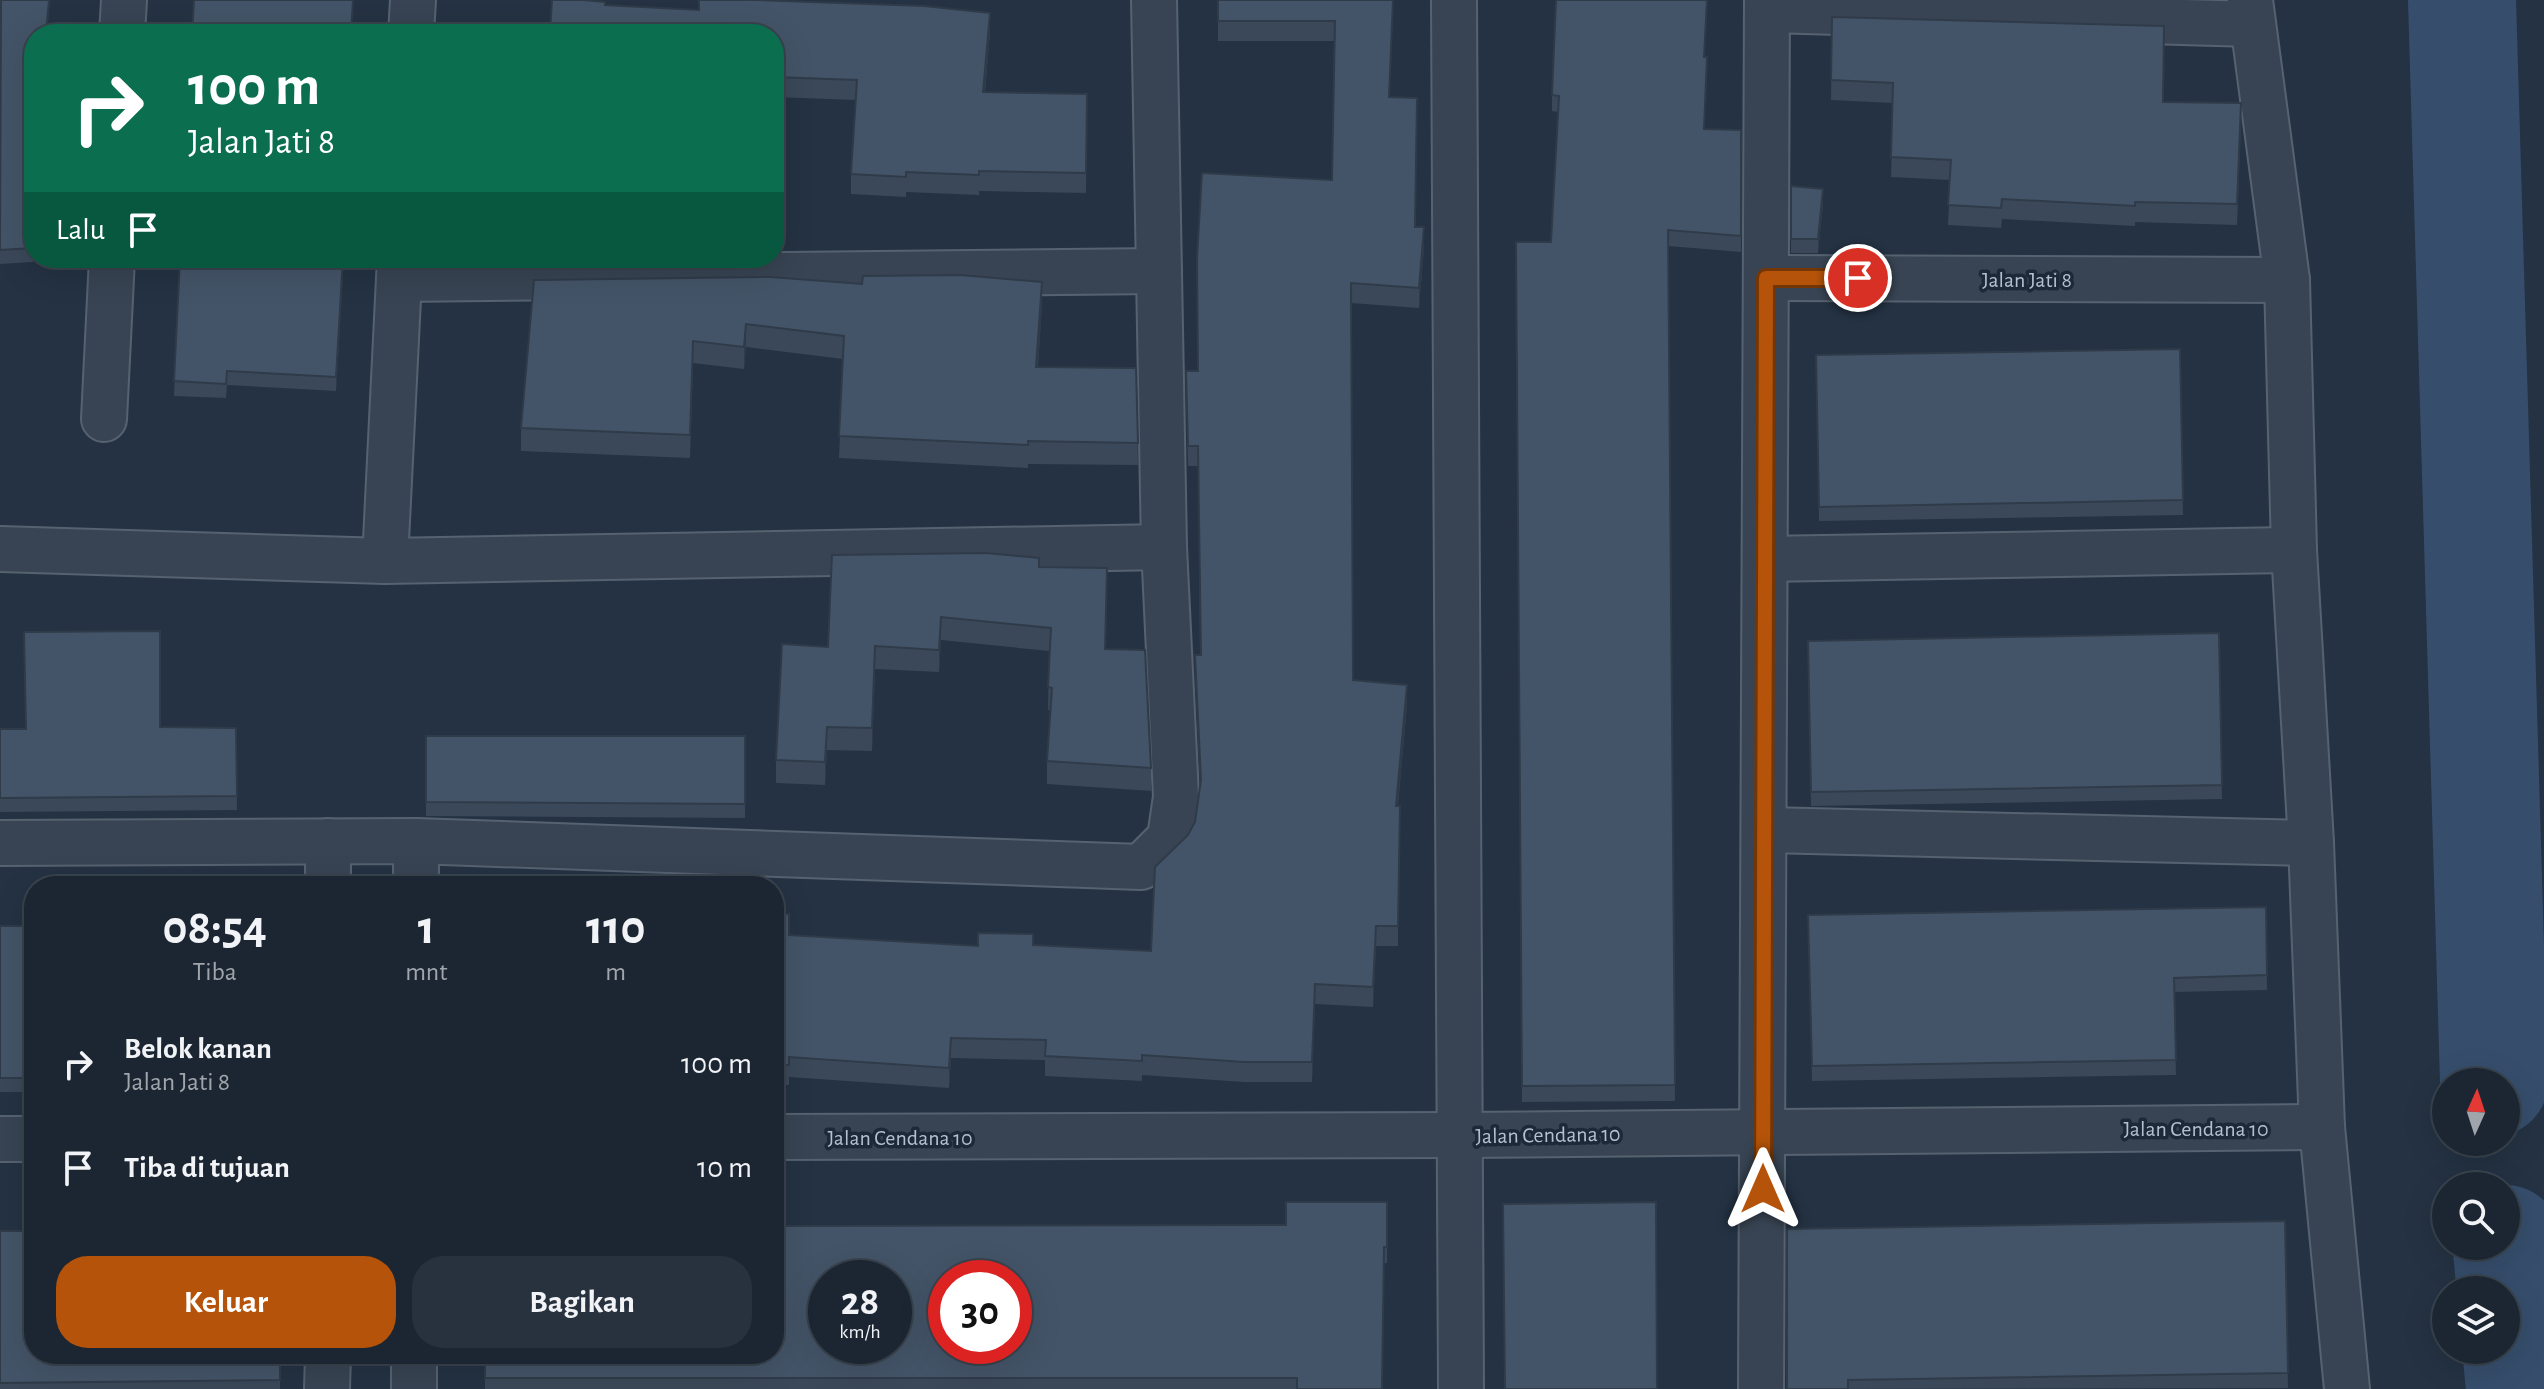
<!DOCTYPE html>
<html lang="id">
<style>
body{margin:0;font-family:"Alegreya Sans",sans-serif;background:#28323e;color:#f1f3f6;height:100vh;display:flex;flex-direction:column;font-size:30px;white-space:nowrap}
*{box-sizing:border-box;margin:0}
p{font-size:26px;color:#a0a5ac}
.icon{flex:none;width:44px;height:44px;fill:none;stroke:currentColor;stroke-width:2;stroke-linecap:round;stroke-linejoin:round}
.map{position:relative;flex:1;overflow:hidden}
.details{position:absolute;left:24px;top:876px;width:760px;height:488px;display:flex;flex-direction:column;background:#1b2632;border-radius:32px;box-shadow:0 8px 32px #0002,0 0 0 2px #39434d}
.details>*{flex:none}
.banner{position:absolute;left:24px;top:24px;width:760px;height:244px;border-radius:32px;box-shadow:0 8px 32px #0002,0 0 0 2px #39434d;background:#0b6e4f;color:#fff;overflow:hidden}
.needle{width:52px;rotate:3deg}
.tools{position:absolute;left:2432px;top:1068px;display:grid;gap:16px}
.tools a{display:grid;place-items:center;width:88px;height:88px;border-radius:50%;background:#1b2632;box-shadow:0 8px 32px #0002,0 0 0 2px #39434d;font-size:40px}
.speed{position:absolute;left:808px;top:1260px;display:flex;gap:16px;font-size:40px;font-weight:700;text-align:center}
.speed>*{display:grid;place-content:center;width:104px;height:104px;border-radius:50%;background:#1b2632;box-shadow:0 8px 32px #0002,0 0 0 2px #39434d;line-height:1}
.speed small{font-size:20px;font-weight:400}
.speed .limit{border:12px solid #d22;background:#fff;color:#111}
.pin{position:absolute;display:grid;place-items:center;width:68px;height:68px;color:#fff;margin:-34px;border:4px solid #fff;border-radius:50%;box-shadow:0 2px 8px #0007}
.me{position:absolute;width:88px;margin:-44px;rotate:0deg;stroke-linejoin:round;filter:drop-shadow(0 0 6px #0008)}
.turn{display:flex;align-items:center;gap:28px;height:168px;padding:0 32px;font-size:36px}
.turn .icon{width:104px;height:104px;stroke-width:2.5}
.turn b{display:block;font-size:56px;line-height:68px}
.then{display:flex;align-items:center;height:76px;padding:0 32px;background:#0003;gap:16px;font-size:30px}
.eta{display:flex;justify-content:space-evenly;align-items:center;height:136px;text-align:center}
.eta b{font-size:48px;font-weight:700;line-height:56px}
.button{display:flex;gap:16px;margin-top:auto;padding:16px 32px}
.button a{flex:1;height:92px;border-radius:32px;background:#b45309;color:#fff;font-size:32px;font-weight:700;line-height:92px;text-align:center}
.button a+a{background:#28323e;color:#f1f3f6}
ul{padding:0;list-style:none}
li{display:flex;align-items:center;gap:24px;height:104px;padding:0 32px}
li div{flex:1}
li b{display:block;font-size:30px}
li em{font-style:normal}
.map>svg:first-child{display:block}
</style>
<div class="map">
<svg width="2544" height="1389" viewBox="0 0 2544 1389">
<rect width="100%" height="100%" fill="#243243"/>
<g fill="none" stroke-linecap="round" stroke-linejoin="round">
<g stroke="#364e6c" stroke-width="108">
<polyline points="2462,0 2494,1082"/>
<polyline points="2506,1239 2520,1389"/>
</g>
<g stroke="#566270" stroke-width="48">
<g id="street">
<polyline points="1454,0 1461,1389"/>
<polyline points="2250,0 2287,280 2294,550 2311,843 2322,1127 2347,1389"/>
<polyline points="1767,10 2252,24"/>
<polyline points="122,34 124,0"/>
<polyline points="411,34 413,0"/>
<polyline points="1766,278 2287,280"/>
<polyline points="399,279 1159,271"/>
<polyline points="104,419 112,258"/>
<polyline points="0,549 385,561 1164,547"/>
<polyline points="1765,559 2294,550"/>
<polyline points="385,561 400,258"/>
<polyline points="1764,830 2311,843"/>
<polyline points="328,841 328,886"/>
<polyline points="416,841 416,886"/>
<polyline points="0,843 416,841 1141,867 1170,838 1176,797 1164,547 1154,0"/>
<polyline points="774,1137 1461,1135 2322,1127"/>
<polyline points="0,1139 34,1139"/>
<polyline points="327,1389 328,1354"/>
<polyline points="414,1389 414,1354"/>
<polyline points="1761,1389 1767,0"/>
</g>
</g>
<use href="#street" stroke="#384453" stroke-width="44"/>
</g>
<g fill="#3a4859">
<polygon points="50,0 47,34 34,34 34,199 31,199 33,262 0,264 0,47"/>
<polygon points="699,0 756,0 990,33 985,92 1087,94 1086,193 979,191 979,195 906,192 906,197 851,194 851,174 856,100 774,97 774,34 605,5 699,10"/>
<polygon points="1218,0 1393,16 1389,97 1415,227 1424,247 1419,308 1351,303 1353,680 1407,705 1398,806 1398,946 1376,946 1373,1007 1315,1004 1312,1082 1244,1082 1142,1075 1142,1081 1045,1076 1045,1060 951,1058 949,1088 789,1077 789,1085 774,1085 774,914 789,935 978,946 1033,945 1151,951 1188,835 1195,822 1200,785 1195,675 1195,655 1200,655 1198,466 1188,466 1186,371 1198,371 1332,180 1334,41 1218,41"/>
<polygon points="1707,0 1704,57 1707,73 1704,129 1741,130 1741,252 1668,246 1675,1101 1522,1102 1516,242 1551,242 1558,112 1552,111 1552,95"/>
<polygon points="1832,17 2163,102 2241,123 2237,225 2135,222 2135,226 2002,219 2001,228 1948,225 1950,180 1891,177 1893,103 1831,100"/>
<polygon points="1791,186 1823,203 1818,253 1791,253"/>
<polygon points="180,258 344,258 336,391 227,385 226,398 174,396"/>
<polygon points="534,280 1042,305 1038,367 1136,368 1138,465 1028,464 1028,468 839,458 843,359 746,347 744,369 693,363 690,458 521,451 521,428"/>
<polygon points="2180,349 2183,515 1819,521 1816,355"/>
<polygon points="1039,567 1106,649 1151,768 1151,791 1047,784 1047,761 1050,710 1048,710 1049,651 941,640 939,672 875,669 872,751 827,750 825,785 776,783 776,760 828,647"/>
<polygon points="2219,633 2222,799 1811,806 1808,641"/>
<polygon points="160,727 236,728 237,810 0,812 0,729"/>
<polygon points="426,736 745,736 745,818 426,816"/>
<polygon points="2266,907 2267,990 2174,992 2176,1075 1812,1081 1808,915"/>
<rect x="0" y="926" width="34" height="166"/>
<polygon points="1387,1202 1387,1263 1384,1263 1382,1389 485,1389 485,1354 1286,1225"/>
<polygon points="2285,1221 2288,1388 1787,1389"/>
<polygon points="0,1231 280,1380 280,1389 0,1389"/>
</g>
<g fill="#303b49">
<polygon points="49,0 50,0 47,34 46,34"/>
<polygon points="990,13 990,33 983,112 983,92"/>
<polygon points="1823,189 1823,203 1818,253 1818,239"/>
<polygon points="1424,227 1424,247 1419,308 1419,288"/>
<polygon points="343,258 344,258 336,391 336,377"/>
<polygon points="1042,282 1042,305 1036,390 1036,367"/>
<polygon points="746,324 746,347 744,369 744,347"/>
<polygon points="941,617 941,640 939,672 939,650"/>
<polygon points="875,646 875,669 872,751 872,728"/>
<polygon points="1407,685 1407,705 1396,826 1396,806"/>
<polygon points="827,727 827,750 825,785 825,762"/>
<polygon points="1376,926 1376,946 1373,1007 1373,987"/>
<polygon points="1315,984 1315,1004 1312,1082 1312,1062"/>
<polygon points="951,1038 951,1058 949,1088 949,1068"/>
</g>
<g fill="#445468" stroke="#303b49" stroke-width="2" fill-rule="evenodd">
<polygon points="1,0 49,0 46,34 34,34 34,185 30,185 33,248 0,250"/>
<polygon points="194,0 353,0 351,34 192,34"/>
<polygon points="552,0 582,0 605,2 605,5 699,10 699,0 755,0 924,6 990,13 983,92 1087,94 1086,173 979,171 979,175 906,172 906,177 851,174 857,80 774,77 774,34 550,34"/>
<polygon points="1218,0 1393,0 1389,97 1417,98 1415,227 1424,227 1419,288 1351,283 1353,680 1407,685 1396,806 1400,806 1398,926 1376,926 1373,987 1315,984 1312,1062 1244,1062 1142,1055 1142,1061 1045,1056 1046,1040 951,1038 949,1068 789,1057 789,1065 774,1065 774,914 789,914 789,935 978,946 978,933 1033,934 1033,945 1151,951 1155,867 1188,835 1195,822 1201,780 1195,655 1201,655 1198,446 1188,446 1186,371 1198,371 1197,258 1202,173 1332,180 1335,21 1218,21"/>
<polygon points="1556,0 1707,0 1704,57 1707,57 1704,129 1741,130 1741,236 1668,230 1675,1085 1522,1086 1516,242 1551,242 1559,96 1552,95"/>
<polygon points="1832,17 2164,26 2163,102 2241,103 2237,204 2135,202 2135,206 2002,199 2001,208 1948,205 1951,160 1891,157 1893,83 1831,80"/>
<polygon points="1791,186 1823,189 1818,239 1791,239"/>
<polygon points="180,258 343,258 336,377 227,371 226,384 174,381"/>
<polygon points="960,275 1042,282 1036,367 1136,368 1138,443 1028,441 1028,445 839,436 844,336 746,324 744,347 693,341 690,435 521,428 534,280 770,277 862,284 863,276"/>
<polygon points="2180,349 2183,500 1819,507 1816,355"/>
<polygon points="986,553 1039,558 1039,567 1107,568 1105,649 1145,650 1151,768 1047,761 1052,688 1048,687 1051,628 941,617 939,650 875,646 872,728 827,727 825,762 776,760 782,644 828,647 832,555"/>
<polygon points="160,631 160,727 236,728 237,796 0,798 0,729 26,729 24,632"/>
<polygon points="2219,633 2222,785 1811,792 1808,641"/>
<polygon points="426,736 745,736 745,804 426,802"/>
<polygon points="2266,907 2267,975 2174,978 2176,1060 1812,1066 1808,915"/>
<rect x="0" y="926" width="34" height="152"/>
<path d="M1286,1202H1387V1247H1384L1382,1389H1297V1378H485V1354H774V1226L1286,1225ZM826,1278H894V1346H826ZM946,1278H1014V1346H946Z"/>
<polygon points="1656,1202 1657,1389 1505,1389 1503,1204"/>
<polygon points="2285,1221 2288,1373 1848,1380 1848,1389 1787,1389 1787,1229"/>
<polygon points="0,1231 34,1231 34,1354 280,1354 280,1380 0,1383"/>
</g>
<g fill="none" stroke-linecap="round" stroke-linejoin="round">
<g stroke="#753606" stroke-width="20">
<polyline id="route" points="1763,1189 1766,278 1858,278"/>
</g>
<use href="#route" stroke="#b45309" stroke-width="14"/>
</g>
<g text-anchor="middle" stroke-width="7" stroke-linejoin="round" paint-order="stroke">
<g font-size="22" fill="#b5bfcd" stroke="#1d2938">
<text x="2027" y="287">Jalan Jati 8</text>
<text x="2196" y="1136">Jalan Cendana 10</text>
<text transform="translate(1548 1134) rotate(-1)" y="8">Jalan Cendana 10</text>
<text x="900" y="1145">Jalan Cendana 10</text>
</g>
</g>
</svg>
<div class="tools">
<a><svg class="needle" viewBox="-14 -14 28 28"><path d="M0-13l5 13h-10z" fill="#e53935"/><path d="M0 13l5-13h-10z" fill="#a0a5ac"/></svg></a>
<a><svg class="icon" aria-label="search" viewBox="0 0 24 24"><circle cx="10" cy="10" r="6"/><path d="M15 15l6 6"/></svg></a>
<a><svg class="icon" aria-label="layers" viewBox="0 0 24 24"><path d="M12 4l9 5-9 5-9-5zM3 14l9 5 9-5"/></svg></a>
</div>
<div class="speed"><div>28<small>km/h</small></div><div class="limit">30</div></div>
<div class="pin" style="left:1858px;top:278px;background:#d93025"><svg class="icon" aria-label="arrive" viewBox="0 0 24 24"><path d="M6 21V4h12l-3 4 3 4H6"/></svg></div>
<svg class="me" style="left:1763px;top:1189px" viewBox="-20 -20 40 40"><path d="M0-17L14 15 0 8-14 15z" fill="#b45309" stroke="#fff" stroke-width="4"/></svg>
<div class="banner">
<div class="turn"><svg class="icon" aria-label="right" viewBox="0 0 24 24"><path d="M7 20v-9h11M14 6l5 5-5 5"/></svg><div><b>100 m</b>Jalan Jati 8</div></div>
<div class="then">Lalu<svg class="icon" aria-label="arrive" viewBox="0 0 24 24"><path d="M6 21V4h12l-3 4 3 4H6"/></svg></div>
</div>
<section class="details">
<div class="eta">
<div><b>08:54</b><p>Tiba</p></div>
<div><b>1</b><p>mnt</p></div>
<div><b>110</b><p>m</p></div>
</div>
<ul>
<li><svg class="icon" aria-label="right" viewBox="0 0 24 24"><path d="M7 20v-9h11M14 6l5 5-5 5"/></svg><div><b>Belok kanan</b><p>Jalan Jati 8</p></div><em>100 m</em></li>
<li><svg class="icon" aria-label="arrive" viewBox="0 0 24 24"><path d="M6 21V4h12l-3 4 3 4H6"/></svg><div><b>Tiba di tujuan</b></div><em>10 m</em></li>
</ul>
<div class="button"><a>Keluar</a><a>Bagikan</a></div>
</section>
</div>
